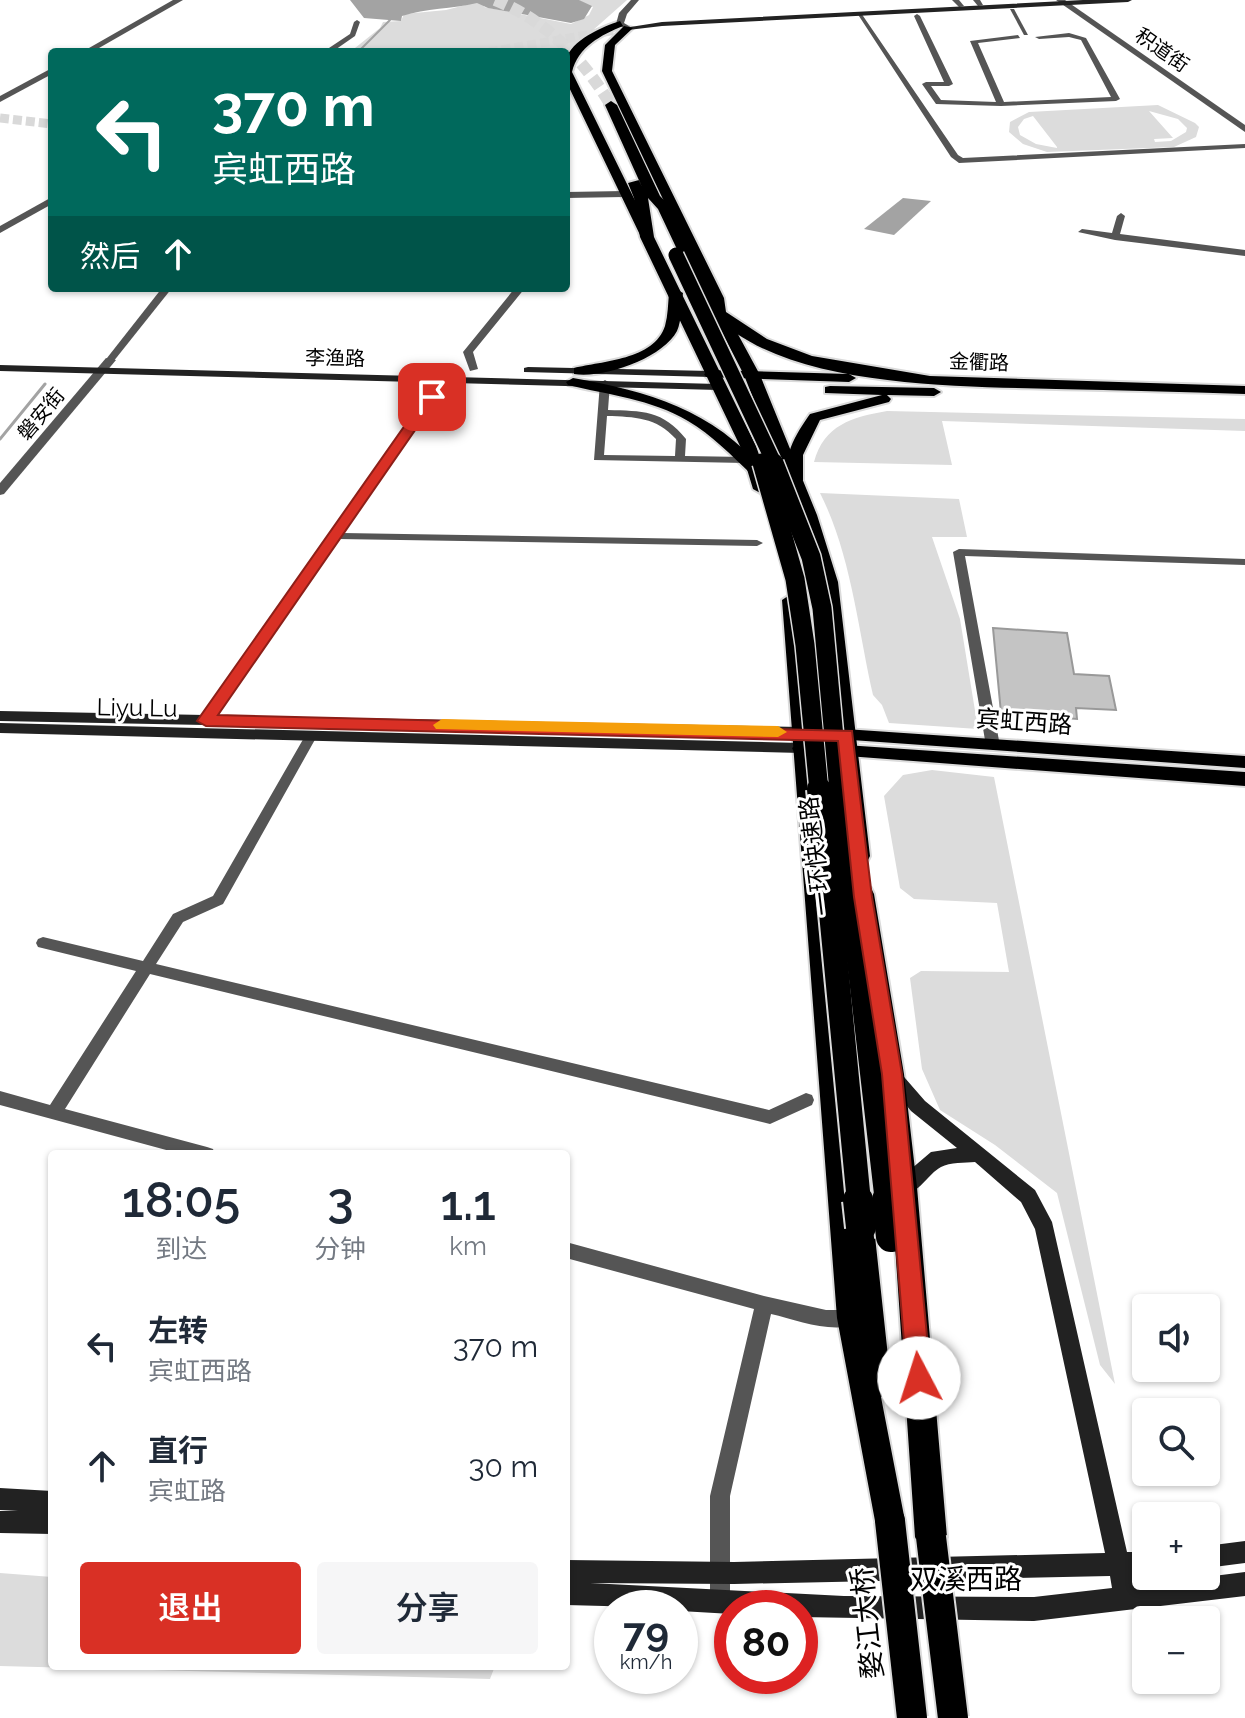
<!DOCTYPE html>
<html lang="zh">
<meta charset="utf-8">
<style>
body{margin:0;font-family:Raleway,"Noto Sans SC",sans-serif;background:#f6f6f7;color:#1f2937;height:100vh;display:flex;flex-direction:column;font-size:30px;white-space:nowrap}
*{box-sizing:border-box;margin:0}
p{font-size:26px;color:#747a83}
.icon{flex:none;width:44px;height:44px;fill:none;stroke:currentColor;stroke-width:2;stroke-linecap:round;stroke-linejoin:round}
.map{position:relative;flex:1;overflow:hidden}
.drawer{position:absolute;left:48px;top:1150px;width:522px;height:520px;display:flex;flex-direction:column;background:#fff;border-radius:8px;box-shadow:0 2px 6px #0004}
.drawer>*{flex:none}
.hud{position:absolute;left:48px;top:48px;width:522px;height:244px;border-radius:8px;box-shadow:0 2px 6px #0004;background:#00695c;color:#fff;overflow:hidden}
.tools{position:absolute;left:1132px;top:1294px;display:grid;gap:16px}
.tools a{display:grid;place-items:center;width:88px;height:88px;border-radius:8px;background:#fff;box-shadow:0 2px 6px #0004;font-size:40px}
.speed{position:absolute;left:594px;top:1590px;display:flex;gap:16px;font-size:40px;font-weight:700;text-align:center}
.speed>*{display:grid;place-content:center;width:104px;height:104px;border-radius:50%;background:#fff;box-shadow:0 2px 6px #0004;line-height:1}
.speed small{font-size:20px;font-weight:400}
.speed .limit{border:12px solid #d22;background:#fff;color:#111}
.pin{position:absolute;display:grid;place-items:center;width:68px;height:68px;color:#fff;margin:-34px;border-radius:16px;box-shadow:0 4px 12px #0006}
.me{position:absolute;width:88px;margin:-44px;rotate:355deg;stroke-linejoin:round;filter:drop-shadow(0 0 6px #0008)}
.turn{display:flex;align-items:center;gap:28px;height:168px;padding:0 32px;font-size:36px}
.turn .icon{width:104px;height:104px;stroke-width:2.5}
.turn b{display:block;font-size:56px;line-height:68px}
.then{display:flex;align-items:center;height:76px;padding:0 32px;background:#0003;gap:16px;font-size:30px}
.eta{display:flex;justify-content:space-evenly;align-items:center;height:136px;text-align:center}
.eta b{font-size:48px;font-weight:600;line-height:56px}
.cta{display:flex;gap:16px;margin-top:auto;padding:16px 32px}
.cta a{flex:1;height:92px;border-radius:8px;background:#d93025;color:#fff;font-size:32px;font-weight:600;line-height:92px;text-align:center}
.cta a+a{background:#f6f6f7;color:#1f2937}
ul{padding:0;list-style:none}
li{display:flex;align-items:center;gap:24px;height:120px;padding:0 32px}
li div{flex:1}
li b{display:block;font-size:30px}
li em{font-style:normal}
.map>svg:first-child{display:block}
</style>
<div class="map">
<svg width="1245" height="1718" viewBox="0 0 1245 1718">
<rect width="100%" height="100%" fill="#fff"/>
<g fill="#dcdcdc" fill-rule="evenodd">
<polygon points="578,0 627,0 566,54 350,52 380,28 383,22 401,21 404,14 446,10 477,2 485,4 484,7 571,24 589,15 593,7"/>
<path d="M1158,105L1195,123L1199,127L1196,137L1174,147L1047,152L1023,144L1009,132L1010,122L1029,112ZM1149,111L1178,119L1187,128L1186,132L1171,141L1155,142L1154,139L1173,138ZM1033,116L1057,147V148L1036,144L1020,135L1018,127L1024,119Z"/>
<path d="M887,411L1245,419V431L942,421L952,465L814,462C824,425 852,417 887,411Z"/>
<path d="M820,493L959,499L967,537H932L960,619L978,729L889,723L882,705L873,695C858,629 851,554 820,493Z"/>
<polygon points="932,770 994,777 1115,1384 1100,1365 1057,1193 995,1145 940,1110 922,1069 910,978 921,971 1009,972 997,903 914,899 900,888 884,796 903,775"/>
<polygon points="0,1573 52,1577 52,1666 495,1666 490,1679 0,1666"/>
</g>
<g fill="#a3a3a3">
<path d="M350,0H579L592,6L584,19L571,23L488,8L477,3C452,9 426,8 402,16L401,21L364,18Z"/>
<polygon points="903,198 931,201 894,235 864,229"/>
</g>
<g fill="none" stroke-linecap="round" stroke-linejoin="round">
<polyline stroke="#a3a3a3" stroke-width="2" points="358,52 390,20"/>
<polyline stroke="#a3a3a3" stroke-width="3" points="0,439 45,384"/>
</g>
<polygon fill="#c4c4c4" stroke="#999" stroke-width="2" points="993,628 1067,633 1074,674 1109,676 1116,710 1076,708 1077,719 1001,713"/>
<g fill="none" stroke-linecap="round" stroke-linejoin="round">
<g stroke="#d9d9d9" stroke-width="9" stroke-dasharray="9 4" stroke-linecap="butt">
<polyline points="489,52 628,28"/>
<polyline points="0,118 52,124"/>
</g>
<path stroke="#d9d9d9" stroke-width="12" stroke-dasharray="12 6" stroke-linecap="butt" d="M495,0C547,21 582,58 611,105"/>
<g stroke="#dbdbdb" stroke-width="4">
<g id="primary">
<path d="M620,21L623,26C601,35 578,47 572,72L653,237L647,241L641,237L566,81C566,75 565,66 566,60C571,40 602,27 620,21Z"/>
<path d="M624,26L633,28L615,45L612,71L724,298L726,312L767,339L812,356L930,376L1245,386V394C1182,392 1119,390 1056,389C959,386 785,389 713,314L710,298L602,71L605,45Z"/>
<path d="M676,289L683,293C681,305 682,320 677,331C663,358 603,379 574,374V368C602,361 654,360 665,326C668,315 668,304 669,293Z"/>
<polygon points="711,370 849,374 856,378 849,382 706,377 704,374"/>
<path d="M573,378C647,391 714,410 764,471L756,476L751,474C731,455 712,435 688,421C651,399 609,395 568,385L566,382Z"/>
<path d="M830,386L934,388L941,392L934,396L887,395L891,399L889,402L820,420L803,455V480L800,483H790C780,459 796,434 810,414L882,395L825,393V387Z"/>
<polygon points="830,728 1245,756 1245,768 823,738 821,734 823,730"/>
<polygon points="801,742 1245,772 1245,786 794,752 792,748"/>
</g>
</g>
<g stroke="#dbdbdb" stroke-width="4">
<g id="trunk">
<polygon points="611,101 617,105 660,196 671,207 714,297 727,314 760,375 817,515 838,582 870,856 867,862 851,862 848,856 820,582 799,515 744,375 713,315 700,298 658,209 648,198 654,237 756,446 771,489 762,494 753,489 740,446 640,237 634,198 628,183 639,180 642,187 605,105"/>
<polygon points="791,594 800,600 856,1217 861,1215 871,1218 874,1227 891,1384 887,1394 881,1397 905,1521 901,1532 890,1536 879,1532 875,1521 837,1318 782,600"/>
<polygon points="863,886 871,888 874,894 904,1074 917,1187 947,1537 942,1548 931,1553 920,1548 915,1537 891,1187 880,1074 852,894 855,888"/>
</g>
</g>
<g fill="#555" fill-rule="evenodd">
<polygon points="952,0 959,0 964,6 959,7"/>
<polygon points="973,0 980,0 983,5 978,6"/>
<polygon points="1010,9 1014,9 1028,35 1024,35"/>
<polygon points="857,13 861,13 958,155 963,158 1245,144 1245,148 959,163 951,157"/>
<polygon points="917,14 920,16 953,84 949,86 931,86 941,100 996,102 970,41 1018,35 1020,38 978,43 1004,102 1111,97 1081,40 1069,37 1039,39 1035,37 1069,33 1086,38 1120,99 1116,101 1001,106 936,104 922,84 926,82 944,82 914,16"/>
<polygon points="357,20 360,22 355,36 332,52 323,52 350,34 354,22"/>
<polygon points="566,192 624,191 628,194 624,197 566,198"/>
<polygon points="52,197 52,204 0,233 0,226"/>
<polygon points="1121,213 1125,216 1120,234 1245,250 1245,256 1115,240 1078,232 1082,229 1112,233 1117,216"/>
<polygon points="162,288 172,288 113,362 107,362 107,358"/>
<polygon points="515,288 525,288 473,352 478,369 470,371 463,352"/>
<polygon points="440,377 449,379 343,533 757,540 763,543 757,546 338,539 211,724 201,724 200,721 201,718"/>
<path d="M605,380L610,383L608,410C642,411 663,410 686,439L685,456L745,457L750,460L745,463L594,460L600,383ZM607,416C635,417 656,417 676,439L675,456L604,455Z"/>
<polygon points="959,549 1245,559 1245,565 965,556 1000,746 993,750 986,746 953,552"/>
<polygon points="311,732 317,736 223,904 183,922 156,964 769,1110 806,1093 812,1095 814,1100 812,1105 770,1124 150,974 65,1109 207,1147 213,1149 215,1154 181,1154 0,1105 0,1091 50,1105 136,971 38,947 36,943 38,939 43,937 143,961 173,914 213,896 305,736"/>
<path d="M566,1242L764,1296L826,1310H851L857,1312L860,1318L857,1324C831,1334 797,1320 771,1314L730,1496V1601L727,1608L720,1611L713,1608L710,1601V1496L754,1309L566,1258Z"/>
</g>
<g fill="#555" fill-rule="evenodd">
<polygon points="173,0 183,0 92,52 82,52"/>
<polygon points="631,0 639,0 627,14 624,23 632,28 628,30 616,24 619,13"/>
<polygon points="1056,0 1065,0 1245,125 1245,132"/>
<polygon points="52,68 52,74 0,102 0,96"/>
<polygon points="106,358 116,360 4,494 0,495 0,483"/>
</g>
<g fill="#222" fill-rule="evenodd">
<polygon points="1083,0 1132,0 1128,2 662,26 628,30 624,28 662,22"/>
<polygon points="0,365 718,384 724,387 718,390 0,371"/>
<polygon points="528,367 711,371 717,374 711,377 524,372 524,368"/>
<polygon points="0,711 800,727 807,732 800,737 0,721"/>
<polygon points="0,723 801,743 808,748 801,753 0,733"/>
<path d="M892,1068L898,1070L925,1101L1035,1190L1052,1222L1127,1552H1146V1574L1132,1575L1135,1586L1245,1572V1596L1034,1621L800,1617V1608H732V1614L680,1611V1608L566,1605V1560L734,1562L1105,1553L1035,1229L1021,1202L975,1162C965,1163 950,1162 941,1167C926,1175 916,1200 897,1193L894,1187L897,1181L931,1152L957,1148L911,1111L886,1080L883,1075L886,1070ZM1110,1576L1112,1588L1034,1597L844,1596L590,1583L734,1584Z"/>
<polygon points="0,1488 52,1491 52,1534 0,1533 0,1511 18,1511 0,1510"/>
<polygon points="1245,1541 1245,1563 1206,1568 1206,1546"/>
</g>
<use href="#primary" fill="#000" fill-rule="evenodd"/>
<use href="#trunk" fill="#000" fill-rule="evenodd"/>
<g stroke="#dbdbdb" stroke-width="18" stroke-linecap="butt">
<g id="trunk-bridge-far3">
<polyline points="676,255 775,465"/>
<polyline points="762,462 763,465"/>
</g>
</g>
<g stroke="#dbdbdb" stroke-width="22" stroke-linecap="butt">
<g id="trunk-bridge-far2">
<polyline points="762,463 795,579 805,645 819,791"/>
<polyline points="774,463 811,557 822,608 839,791"/>
</g>
</g>
<g stroke="#dbdbdb" stroke-width="28" stroke-linecap="butt">
<g id="trunk-bridge-far1">
<polyline points="819,789 859,1202"/>
<polyline points="839,789 887,1202"/>
</g>
</g>
<g stroke="#dbdbdb" stroke-width="34" stroke-linecap="butt">
<g id="trunk-bridge">
<polyline points="858,1200 861,1227"/>
<polyline points="887,1200 891,1237"/>
<polyline points="890,1521 912,1718"/>
<polyline points="931,1537 953,1718"/>
</g>
</g>
<use href="#trunk-bridge-far3" stroke="#000" stroke-width="15"/>
<use href="#trunk-bridge-far2" stroke="#000" stroke-width="19"/>
<use href="#trunk-bridge-far1" stroke="#000" stroke-width="24"/>
<use href="#trunk-bridge" stroke="#000" stroke-width="30"/>
</g>
<polygon fill="#d93025" stroke="#8d1f18" stroke-width="2" points="432,393 438,397 218,715 852,731 872,897 902,1074 931,1378 927,1386 919,1389 910,1386 907,1378 882,1074 854,897 838,741 206,726 197,721 427,394"/>
<polygon fill="#f59e0b" points="442,719 778,726 787,732 778,737 436,729 433,725"/>
<g text-anchor="middle" stroke-width="6" stroke-linejoin="round" paint-order="stroke">
<g font-size="20" fill="#000" stroke="#fff">
<text transform="translate(1162 50) rotate(35)" y="7">积道街</text>
<text transform="translate(335 358) rotate(1)" y="7">李渔路</text>
<text transform="translate(979 362) rotate(2)" y="7">金衢路</text>
<text transform="translate(41 414) rotate(-50)" y="7">磐安街</text>
</g>
<g font-size="24" fill="#000" stroke="#fff">
<text transform="translate(137 708) rotate(1)" y="8">Liyu Lu</text>
<text transform="translate(1024 722) rotate(4)" y="8">宾虹西路</text>
<text transform="translate(816 856) rotate(-97)" y="8">一环快速路</text>
</g>
<g font-size="28" fill="#000" stroke="#fff">
<text x="966" y="1589">双溪西路</text>
<text transform="translate(867 1623) rotate(-96)" y="10">婺江大桥</text>
</g>
</g>
</svg>
<div class="tools">
<a><svg class="icon" aria-label="sound" viewBox="0 0 24 24"><path d="M4 9h4l5-4v14l-5-4H4zM17 9q2 3 0 6"/></svg></a>
<a><svg class="icon" aria-label="search" viewBox="0 0 24 24"><circle cx="10" cy="10" r="6"/><path d="M15 15l6 6"/></svg></a>
<a>+</a>
<a>−</a>
</div>
<div class="speed"><div>79<small>km/h</small></div><div class="limit">80</div></div>
<div class="pin" style="left:432px;top:397px;background:#d93025"><svg class="icon" aria-label="arrive" viewBox="0 0 24 24"><path d="M6 21V4h12l-3 4 3 4H6"/></svg></div>
<svg class="me" style="left:919px;top:1378px" viewBox="-20 -20 40 40"><circle r="19" fill="#fff"/><path d="M0-13L10 11 0 6-10 11z" fill="#d93025"/></svg>
<div class="hud">
<div class="turn"><svg class="icon" aria-label="left" viewBox="0 0 24 24"><path d="M17 20v-9H6M10 6l-5 5 5 5"/></svg><div><b>370 m</b>宾虹西路</div></div>
<div class="then">然后<svg class="icon" aria-label="ahead" viewBox="0 0 24 24"><path d="M12 20V5M6 11l6-6 6 6"/></svg></div>
</div>
<section class="drawer">
<div class="eta">
<div><b>18:05</b><p>到达</p></div>
<div><b>3</b><p>分钟</p></div>
<div><b>1.1</b><p>km</p></div>
</div>
<ul>
<li><svg class="icon" aria-label="left" viewBox="0 0 24 24"><path d="M17 20v-9H6M10 6l-5 5 5 5"/></svg><div><b>左转</b><p>宾虹西路</p></div><em>370 m</em></li>
<li><svg class="icon" aria-label="ahead" viewBox="0 0 24 24"><path d="M12 20V5M6 11l6-6 6 6"/></svg><div><b>直行</b><p>宾虹路</p></div><em>30 m</em></li>
</ul>
<div class="cta"><a>退出</a><a>分享</a></div>
</section>
</div>
